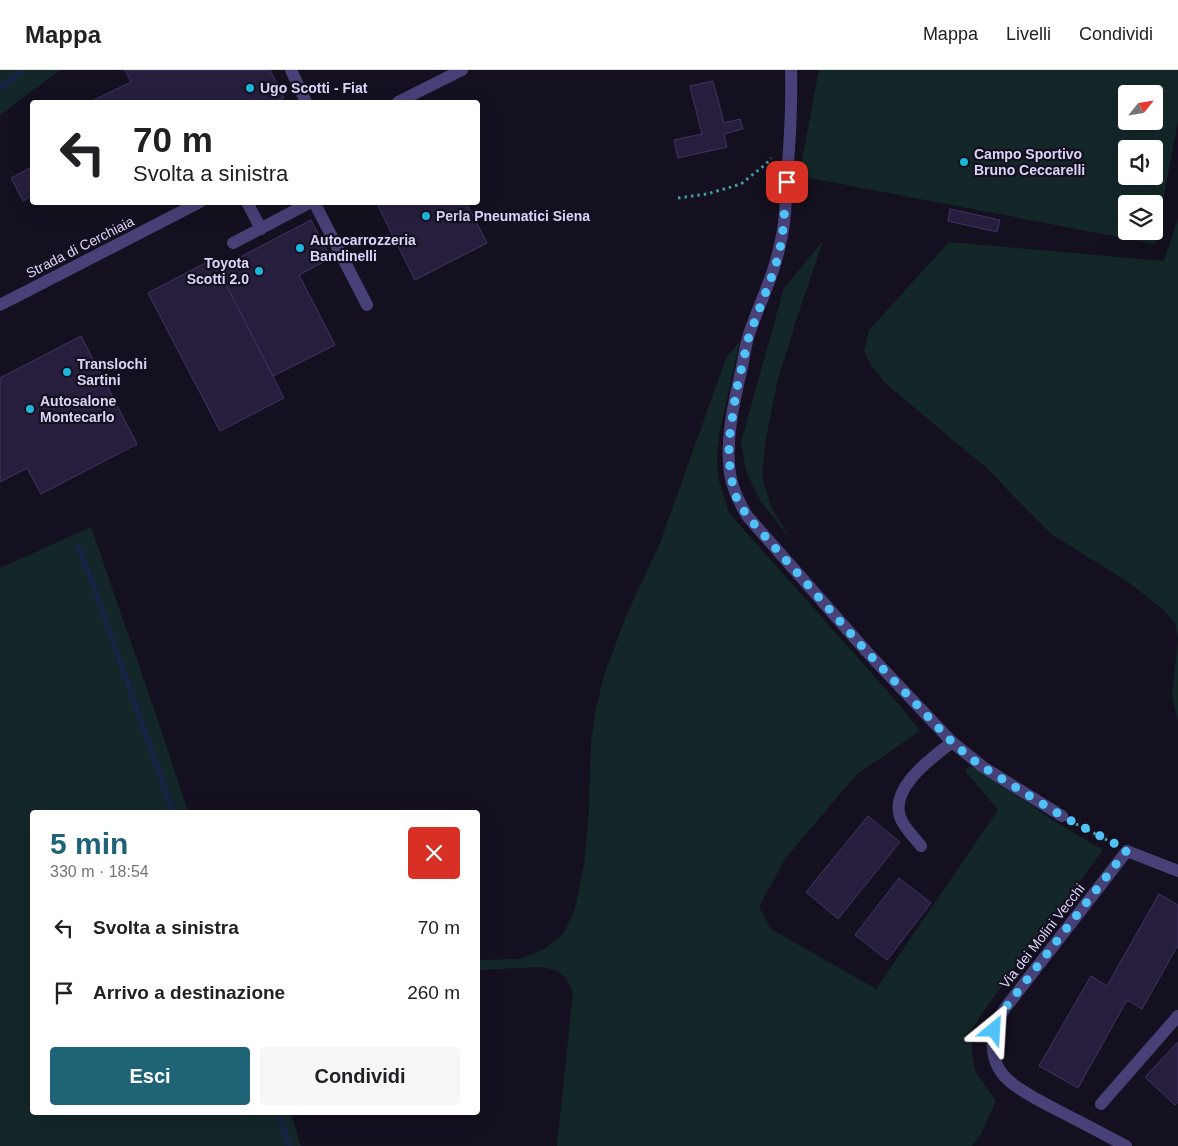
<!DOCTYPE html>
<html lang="it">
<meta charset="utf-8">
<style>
body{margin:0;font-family:Helvetica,sans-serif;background:#f6f6f6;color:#202124;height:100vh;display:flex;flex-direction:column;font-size:19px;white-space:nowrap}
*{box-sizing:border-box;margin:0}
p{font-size:16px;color:#757577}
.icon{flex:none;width:28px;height:28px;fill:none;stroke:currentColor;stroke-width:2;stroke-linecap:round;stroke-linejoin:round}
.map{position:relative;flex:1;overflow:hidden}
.panel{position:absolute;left:30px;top:740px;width:450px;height:305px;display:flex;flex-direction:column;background:#fff;border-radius:5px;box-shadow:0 5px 20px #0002}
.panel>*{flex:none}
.banner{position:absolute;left:30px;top:30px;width:450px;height:105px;border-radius:5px;box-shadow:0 5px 20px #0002;background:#fff;color:#202124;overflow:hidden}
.needle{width:32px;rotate:60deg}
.tools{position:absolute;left:1118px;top:15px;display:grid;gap:10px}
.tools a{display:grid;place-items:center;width:45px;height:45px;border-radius:5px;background:#fff;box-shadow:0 5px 20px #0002;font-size:25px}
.pin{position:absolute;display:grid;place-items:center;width:42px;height:42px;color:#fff;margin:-21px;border-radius:10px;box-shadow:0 2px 8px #0006}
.me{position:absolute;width:55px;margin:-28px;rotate:27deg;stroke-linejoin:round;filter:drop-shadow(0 0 4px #0008)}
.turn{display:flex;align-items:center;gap:18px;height:105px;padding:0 20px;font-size:22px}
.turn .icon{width:65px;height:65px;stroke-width:2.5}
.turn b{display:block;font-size:35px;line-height:42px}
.round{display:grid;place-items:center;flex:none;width:52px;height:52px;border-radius:5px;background:#f6f6f6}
.head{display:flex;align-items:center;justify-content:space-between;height:85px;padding:0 20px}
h1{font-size:30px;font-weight:600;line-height:38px;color:#1f6476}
.cta{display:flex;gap:10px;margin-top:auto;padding:10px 20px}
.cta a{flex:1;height:58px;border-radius:5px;background:#1f6476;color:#fff;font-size:20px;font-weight:600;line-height:58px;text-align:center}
.cta a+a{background:#f6f6f6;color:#202124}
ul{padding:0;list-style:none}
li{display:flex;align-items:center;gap:15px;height:65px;padding:0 20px}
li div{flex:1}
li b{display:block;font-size:19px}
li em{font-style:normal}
header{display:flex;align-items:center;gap:30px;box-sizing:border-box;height:70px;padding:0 25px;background:#fff;border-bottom:1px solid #e0e0e0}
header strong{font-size:24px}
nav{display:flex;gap:28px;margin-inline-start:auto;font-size:18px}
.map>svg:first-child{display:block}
</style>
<header>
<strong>Mappa</strong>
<nav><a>Mappa</a><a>Livelli</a><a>Condividi</a></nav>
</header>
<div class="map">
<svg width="1178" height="1076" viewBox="0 0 1178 1076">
<rect width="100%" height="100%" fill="#14101f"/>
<g fill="#142728" fill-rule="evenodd">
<polygon points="0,0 60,0 0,45"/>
<path d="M819,0H1178V50L1155,174L799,106ZM1126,24H1154V51H1126ZM1126,79H1154V106H1126ZM1126,134H1154V161H1126Z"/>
<polygon points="1178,149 1178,569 1175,553 1165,541 1128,512 1051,464 1019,432 989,400 885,313 871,295 864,281 869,260 949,172 1164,191"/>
<polygon points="823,171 797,248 777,313 766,368 762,406 771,437 790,468 761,432 746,401 741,372 784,218"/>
<polygon points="740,271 719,365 717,390 719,411 729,443 898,633 920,661 856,705 785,789 759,837 771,859 876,919 998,740 965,701 969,696 983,702 1051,749 1103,780 985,939 972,960 972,986 976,1003 996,1031 981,1064 972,1076 557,1076 573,922 566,908 555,900 540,897 478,900 478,890 520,889 544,879 563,864 575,839 584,795 589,741 591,672 596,638 604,606 626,546 660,473 726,288"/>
<polygon points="91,457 163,665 188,742 32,742 32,1042 291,1043 301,1076 0,1076 0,498"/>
<polygon points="1178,570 1178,652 1172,626"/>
</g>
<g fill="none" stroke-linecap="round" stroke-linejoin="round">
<g stroke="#162343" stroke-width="6">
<polyline points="0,18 23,0"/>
<polyline points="78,477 90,506 173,742"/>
<polyline points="278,1042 290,1076"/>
</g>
</g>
<g fill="#271e3d" stroke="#423366">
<polygon points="125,0 270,0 284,28 274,32 90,32 131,12"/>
<polygon points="713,11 724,53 740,49 743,59 724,64 727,77 678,88 674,70 702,64 690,16"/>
<polygon points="32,97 32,126 23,131 11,108"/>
<polygon points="376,132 466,132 487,173 415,210"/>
<polygon points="950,139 1000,150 997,162 948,151"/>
<polygon points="311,150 331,188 299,205 335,275 273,306 217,199"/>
<polygon points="213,189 284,328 220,361 148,223"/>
<polygon points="81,266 137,374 41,424 27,398 0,412 0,308"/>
<polygon points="868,746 900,772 838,849 806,822"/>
<polygon points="899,808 931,833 887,890 855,865"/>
<polygon points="1159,824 1178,835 1178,875 1142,939 1127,930 1078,1018 1039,996 1091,906 1107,916"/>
<polygon points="1178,972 1178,1032 1175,1035 1145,1007"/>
</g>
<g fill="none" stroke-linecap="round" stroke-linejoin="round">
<g stroke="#3ea0a3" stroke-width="3" stroke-dasharray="2.5 4" stroke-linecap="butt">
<polyline points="678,128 707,124 741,114 766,94 771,88"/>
<polyline points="1076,754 1113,773"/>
</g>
<g stroke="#484178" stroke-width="12">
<polyline points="291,0 306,32"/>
<path d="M791,0C792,36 790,71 787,106C786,127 786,149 781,170C775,203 760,232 749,264C746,274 744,286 742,297C734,331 723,378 732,413C736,426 741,436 748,447L867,582L952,672L983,697L1062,746"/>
<polyline points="247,132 261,159"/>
<polyline points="314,132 367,235"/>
<polyline points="233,173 311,132"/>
<path d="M921,776C914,767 904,758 900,747C890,717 932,688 952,672"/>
<polyline points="1101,1034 1178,946"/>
</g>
<g stroke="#484178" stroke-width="12">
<polyline points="398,32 462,0"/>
<polyline points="0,235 200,132"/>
<path d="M1126,1076C1105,1065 1083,1053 1061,1042C1044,1033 1012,1018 1001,1002C992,990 990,967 996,954C998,948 1002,943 1006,937L1127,781L1178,801"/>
</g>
</g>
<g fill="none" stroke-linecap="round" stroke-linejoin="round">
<polyline stroke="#4fc3f7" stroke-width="9" stroke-dasharray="0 16.2" points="787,112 782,170 775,198 749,266 736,322 729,371 729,390 732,411 737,430 748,447 867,582 952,672 968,686 983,697 1062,746 1127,780 1006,937 996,954 994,960"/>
</g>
<g fill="#1eb7da" stroke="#14101f" stroke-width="2">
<circle cx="250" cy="18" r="5"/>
<circle cx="964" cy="92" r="5"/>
<circle cx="426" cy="146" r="5"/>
<circle cx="300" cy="178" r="5"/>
<circle cx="259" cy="201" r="5"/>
<circle cx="67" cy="302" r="5"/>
<circle cx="30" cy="339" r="5"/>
</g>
<g text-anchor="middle" stroke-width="4.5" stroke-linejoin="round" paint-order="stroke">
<g font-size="14" font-weight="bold" fill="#dbd4f9" stroke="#14101f" text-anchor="start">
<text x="260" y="23">Ugo Scotti - Fiat</text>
<text x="974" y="89">Campo Sportivo<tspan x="974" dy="16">Bruno Ceccarelli</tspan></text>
<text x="436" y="151">Perla Pneumatici Siena</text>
<text x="310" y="175">Autocarrozzeria<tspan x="310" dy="16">Bandinelli</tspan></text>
<text x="249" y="198" text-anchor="end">Toyota<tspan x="249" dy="16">Scotti 2.0</tspan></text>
<text x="77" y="299">Translochi<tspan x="77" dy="16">Sartini</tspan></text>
<text x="40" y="336">Autosalone<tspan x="40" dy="16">Montecarlo</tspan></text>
</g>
<g font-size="14" fill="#dbd4f9" stroke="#14101f">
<text transform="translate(80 177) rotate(-27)" y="5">Strada di Cerchiaia</text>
<text transform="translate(1042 866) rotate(-52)" y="5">Via dei Molini Vecchi</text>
</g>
</g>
</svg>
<div class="tools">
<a><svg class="needle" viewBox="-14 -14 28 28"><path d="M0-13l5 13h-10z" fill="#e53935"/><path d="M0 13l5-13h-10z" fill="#757577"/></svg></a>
<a><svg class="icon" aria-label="sound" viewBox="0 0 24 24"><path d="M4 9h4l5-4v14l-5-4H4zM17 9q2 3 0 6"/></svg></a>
<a><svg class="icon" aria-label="layers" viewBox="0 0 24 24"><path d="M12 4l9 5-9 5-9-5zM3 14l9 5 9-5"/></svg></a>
</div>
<div class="pin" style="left:787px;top:112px;background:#d93025"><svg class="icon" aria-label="arrive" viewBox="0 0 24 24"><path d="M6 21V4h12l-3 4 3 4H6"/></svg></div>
<svg class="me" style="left:994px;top:960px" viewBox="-20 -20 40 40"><path d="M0-17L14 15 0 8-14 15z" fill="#4fc3f7" stroke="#fff" stroke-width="4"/></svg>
<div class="banner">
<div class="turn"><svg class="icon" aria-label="left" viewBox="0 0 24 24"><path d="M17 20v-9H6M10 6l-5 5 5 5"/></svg><div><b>70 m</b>Svolta a sinistra</div></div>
</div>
<section class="panel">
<div class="head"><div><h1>5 min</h1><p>330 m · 18:54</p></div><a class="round" style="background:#d93025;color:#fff"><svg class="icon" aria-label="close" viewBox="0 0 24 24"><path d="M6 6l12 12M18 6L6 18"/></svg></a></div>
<ul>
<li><svg class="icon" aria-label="left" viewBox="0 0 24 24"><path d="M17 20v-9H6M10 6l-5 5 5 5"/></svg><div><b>Svolta a sinistra</b></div><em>70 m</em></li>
<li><svg class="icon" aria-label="arrive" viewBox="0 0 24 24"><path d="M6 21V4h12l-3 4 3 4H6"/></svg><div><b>Arrivo a destinazione</b></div><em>260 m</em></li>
</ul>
<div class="cta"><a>Esci</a><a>Condividi</a></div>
</section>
</div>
